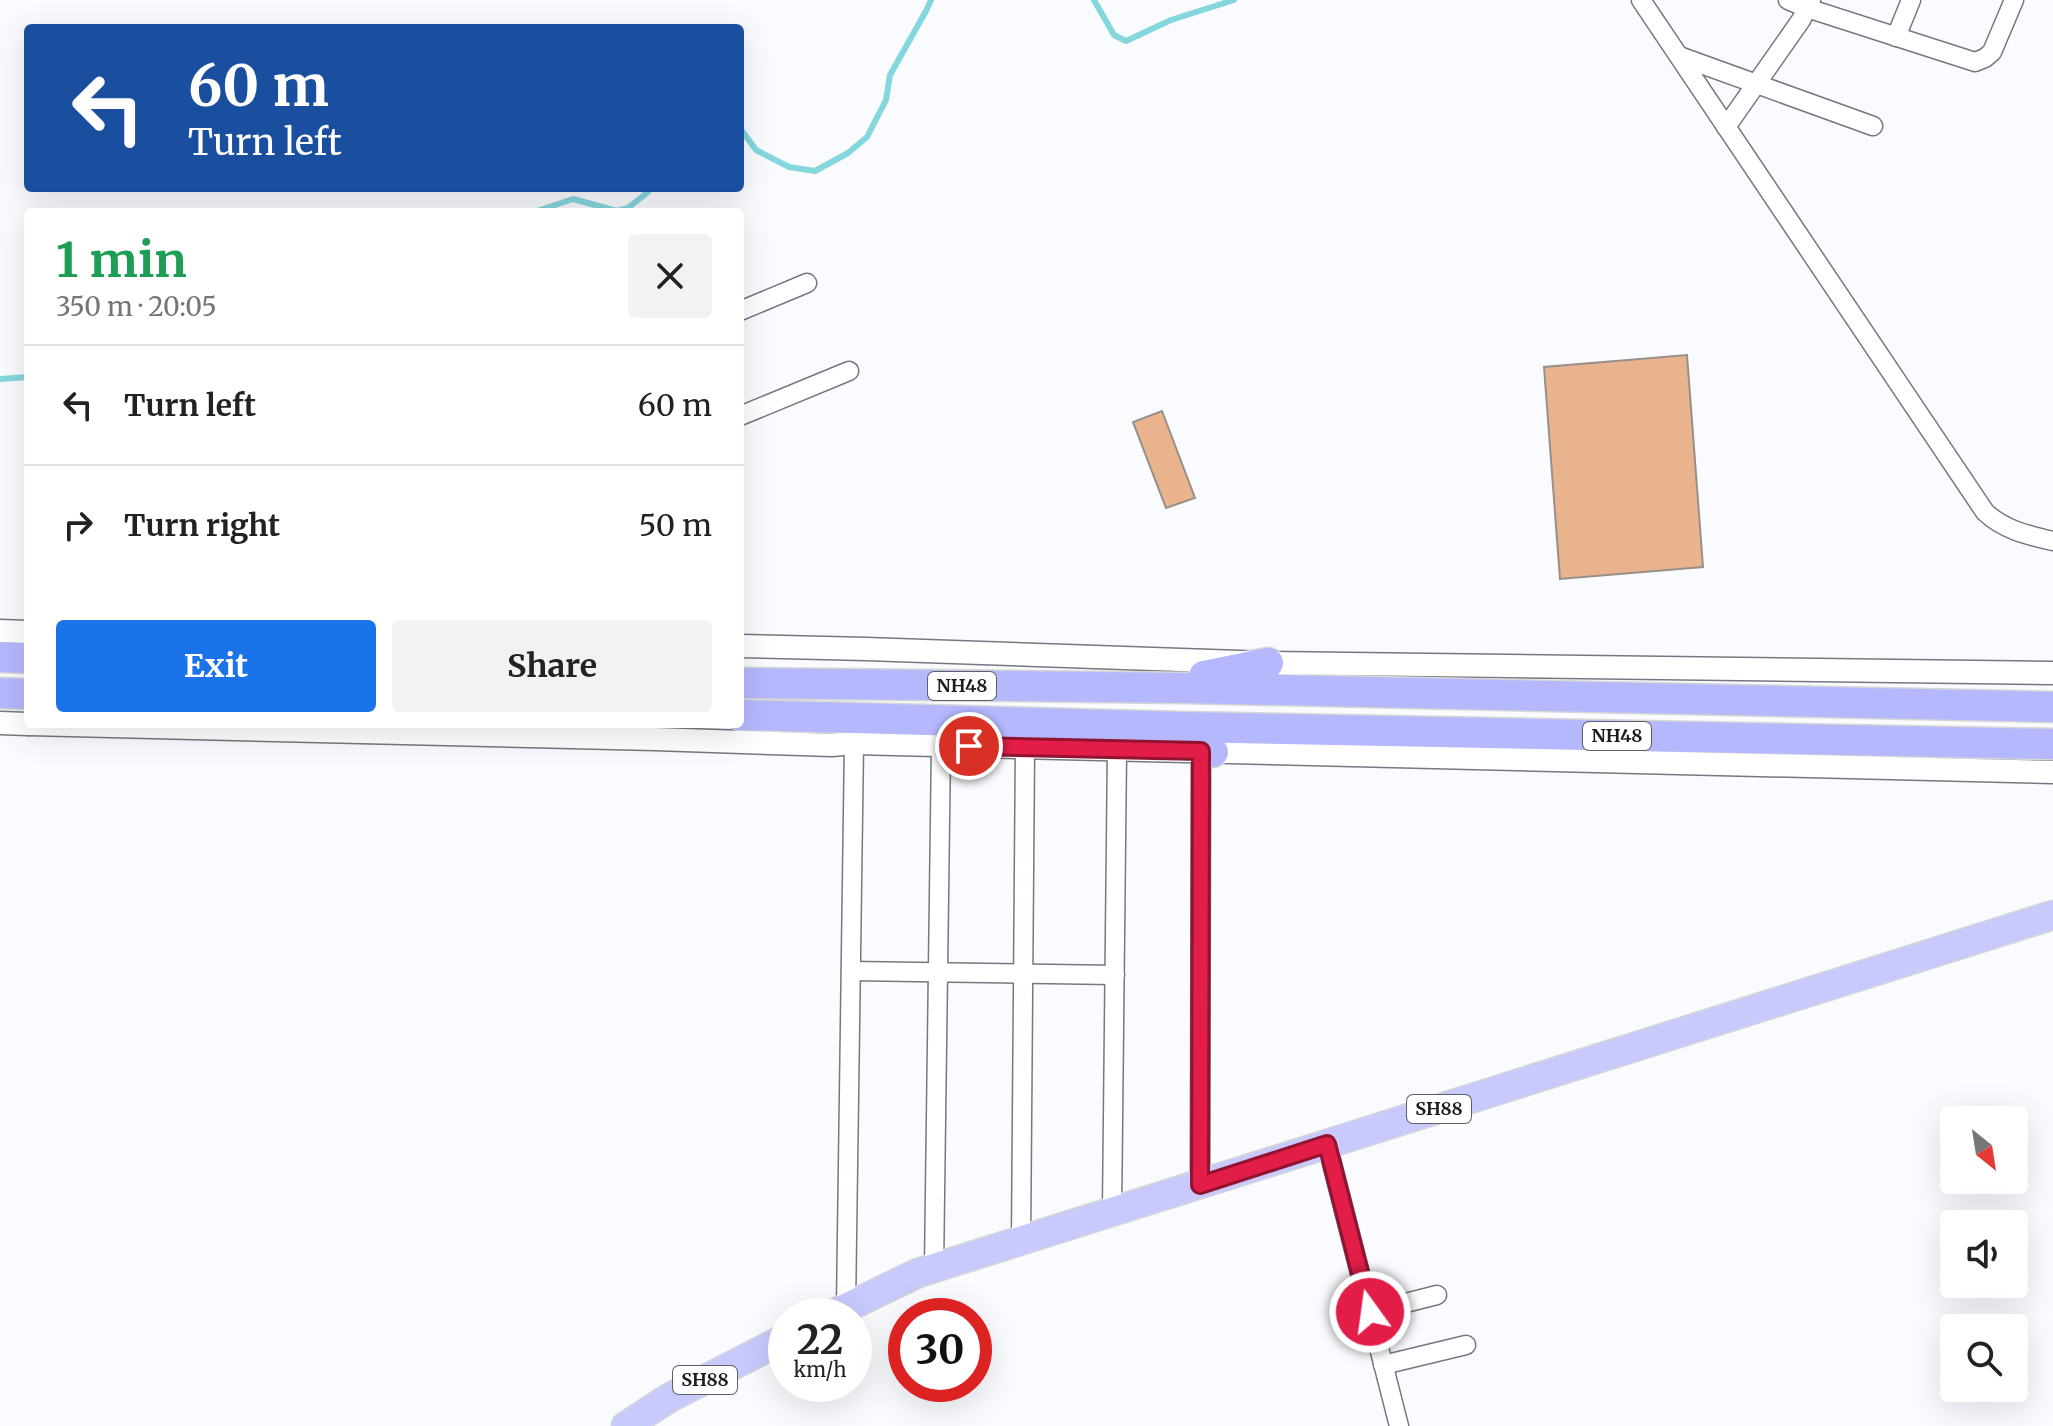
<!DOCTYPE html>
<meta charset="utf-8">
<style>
body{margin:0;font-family:Merriweather,serif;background:#f2f2f2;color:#222;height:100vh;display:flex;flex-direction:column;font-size:30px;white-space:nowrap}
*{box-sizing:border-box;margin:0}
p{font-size:26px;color:#767676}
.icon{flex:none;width:44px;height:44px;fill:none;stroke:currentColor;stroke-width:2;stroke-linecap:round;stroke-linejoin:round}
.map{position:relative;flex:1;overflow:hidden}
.side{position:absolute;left:24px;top:208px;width:720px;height:520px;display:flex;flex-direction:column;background:#fff;border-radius:8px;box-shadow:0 8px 32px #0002}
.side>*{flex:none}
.guide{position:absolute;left:24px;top:24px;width:720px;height:168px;border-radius:8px;box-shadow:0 8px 32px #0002;background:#1a4fa0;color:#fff;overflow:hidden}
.needle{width:52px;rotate:150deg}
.tools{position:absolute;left:1940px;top:1106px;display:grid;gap:16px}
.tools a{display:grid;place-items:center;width:88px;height:88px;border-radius:8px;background:#fff;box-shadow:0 8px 32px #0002;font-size:40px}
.speed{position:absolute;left:768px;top:1298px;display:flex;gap:16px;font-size:40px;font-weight:700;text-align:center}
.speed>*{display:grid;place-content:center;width:104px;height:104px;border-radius:50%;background:#fff;box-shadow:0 8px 32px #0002;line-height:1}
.speed small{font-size:20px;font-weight:400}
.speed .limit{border:12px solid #d22;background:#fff;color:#111}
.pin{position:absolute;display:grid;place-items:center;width:68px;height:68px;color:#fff;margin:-34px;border:4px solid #fff;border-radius:50%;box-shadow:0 2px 8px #0007}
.me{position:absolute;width:88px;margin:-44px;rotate:346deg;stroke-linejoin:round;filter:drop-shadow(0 0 6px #0008)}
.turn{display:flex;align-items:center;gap:28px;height:168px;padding:0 32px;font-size:36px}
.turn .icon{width:104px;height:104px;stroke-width:2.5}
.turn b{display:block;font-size:56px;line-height:68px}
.round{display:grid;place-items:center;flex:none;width:84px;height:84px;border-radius:8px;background:#f2f2f2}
.headline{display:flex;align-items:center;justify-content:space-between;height:136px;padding:0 32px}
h1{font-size:48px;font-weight:700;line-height:60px;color:#1e9e55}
.cta{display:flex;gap:16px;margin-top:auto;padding:16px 32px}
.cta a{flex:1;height:92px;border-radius:8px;background:#1a73e8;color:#fff;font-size:32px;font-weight:700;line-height:92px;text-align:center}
.cta a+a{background:#f2f2f2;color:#222}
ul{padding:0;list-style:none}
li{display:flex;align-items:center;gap:24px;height:120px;padding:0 32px;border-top:2px solid #e0e0e0}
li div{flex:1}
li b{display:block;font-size:30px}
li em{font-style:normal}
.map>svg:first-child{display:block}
</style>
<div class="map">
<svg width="2053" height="1426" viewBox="0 0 2053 1426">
<rect width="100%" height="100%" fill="#f9fbfe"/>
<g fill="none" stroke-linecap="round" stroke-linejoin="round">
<g stroke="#85d7de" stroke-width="6">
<polyline points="1094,0 1114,35 1126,41 1171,20 1234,0"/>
<polyline points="740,128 756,150 789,167 815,171 848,153 867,137 886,100 890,75 926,11 931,0"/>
<polyline points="534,212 573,199 617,211 628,208 648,192 650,188"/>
<polyline points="0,379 28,377"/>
</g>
</g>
<g fill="#e9b38e" stroke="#978f89" stroke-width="2">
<polygon points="1687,355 1703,567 1560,579 1544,367"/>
<polygon points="1162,411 1195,498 1166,508 1133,422"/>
</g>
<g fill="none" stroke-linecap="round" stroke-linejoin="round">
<g stroke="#757880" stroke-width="21">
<g id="minor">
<path d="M1641,0L1985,512C2004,530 2027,535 2053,541"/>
<polyline points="1788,0 1807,8 1975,62 1985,58 1992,52 2014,0"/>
<polyline points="1896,37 1911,0"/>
<polyline points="1679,56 1873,126"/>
<polyline points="1726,127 1801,20 1811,0"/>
<polyline points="740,311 807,283"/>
<polyline points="740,416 849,371"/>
<polyline points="851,971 1115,975"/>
<polyline points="1327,1144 1399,1426"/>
<polyline points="1200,1185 1201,751"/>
<polyline points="1112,1212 1117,749"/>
<polyline points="1021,1241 1025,747"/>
<polyline points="934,1269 941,745"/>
<polyline points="846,1307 854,743"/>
<polyline points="1370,1312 1437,1295"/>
<polyline points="1383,1365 1466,1345"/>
</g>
</g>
<g stroke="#757880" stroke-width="25">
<g id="tertiary">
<polyline points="0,631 28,632"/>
<polyline points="740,646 866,649 1268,663 2053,673"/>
<polyline points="0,723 28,724"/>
<polyline points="29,724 655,739 832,745 854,743 2053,772"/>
</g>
</g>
<g stroke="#d6d6d7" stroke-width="31">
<g id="primary">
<polyline points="829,1316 918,1273 2053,915"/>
<polyline points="626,1426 669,1398 786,1338"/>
</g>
</g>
<g stroke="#d6d6d7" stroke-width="33">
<g id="trunk">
<polyline points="0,657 28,658"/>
<polyline points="1204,676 1268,663"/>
<polyline points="740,683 1185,688 2053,707"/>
<polyline points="0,693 28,694"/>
<polyline points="740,715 1181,727 2053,744"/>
<polyline points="1166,735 1213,752"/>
</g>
</g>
<use href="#minor" stroke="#fff" stroke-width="18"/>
<use href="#tertiary" stroke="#fff" stroke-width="22"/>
<use href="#primary" stroke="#c8cafe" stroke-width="28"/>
<use href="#trunk" stroke="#b6b8fe" stroke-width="30"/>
</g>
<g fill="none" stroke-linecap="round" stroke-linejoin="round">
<g stroke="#92132f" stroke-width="20">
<polyline id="route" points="969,746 1201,751 1200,1185 1327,1144 1370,1312"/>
</g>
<use href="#route" stroke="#e11d48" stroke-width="14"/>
</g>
<g text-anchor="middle" stroke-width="7" stroke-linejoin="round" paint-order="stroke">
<g fill="#fff" stroke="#5f6063" stroke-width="2">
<rect x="928" y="672" width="68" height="28" rx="6"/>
<rect x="1583" y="722" width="68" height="28" rx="6"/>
<rect x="1407" y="1095" width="64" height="28" rx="6"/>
<rect x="673" y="1366" width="64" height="28" rx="6"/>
</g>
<g font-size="18" font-weight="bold" fill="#1b1c20">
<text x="962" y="692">NH48</text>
<text x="1617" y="742">NH48</text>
<text x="1439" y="1115">SH88</text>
<text x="705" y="1386">SH88</text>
</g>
</g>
</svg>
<div class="tools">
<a><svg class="needle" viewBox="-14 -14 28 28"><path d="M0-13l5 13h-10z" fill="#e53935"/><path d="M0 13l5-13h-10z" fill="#767676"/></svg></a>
<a><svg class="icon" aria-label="sound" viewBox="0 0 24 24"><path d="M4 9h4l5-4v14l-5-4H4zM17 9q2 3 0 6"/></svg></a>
<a><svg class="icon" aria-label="search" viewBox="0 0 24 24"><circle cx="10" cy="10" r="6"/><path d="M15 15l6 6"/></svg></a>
</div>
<div class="speed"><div>22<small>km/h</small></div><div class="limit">30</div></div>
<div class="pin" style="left:969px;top:746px;background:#d93025"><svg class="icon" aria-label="arrive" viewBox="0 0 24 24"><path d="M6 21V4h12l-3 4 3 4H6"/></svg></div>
<svg class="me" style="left:1370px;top:1312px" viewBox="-20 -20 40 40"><circle r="17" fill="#e11d48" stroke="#fff" stroke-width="3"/><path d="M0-11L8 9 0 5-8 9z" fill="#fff"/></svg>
<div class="guide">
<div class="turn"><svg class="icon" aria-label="left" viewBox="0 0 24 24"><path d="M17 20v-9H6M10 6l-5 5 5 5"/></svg><div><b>60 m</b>Turn left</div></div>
</div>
<section class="side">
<div class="headline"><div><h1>1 min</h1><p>350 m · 20:05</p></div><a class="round"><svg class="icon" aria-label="close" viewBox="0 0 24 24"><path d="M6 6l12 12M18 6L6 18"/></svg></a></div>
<ul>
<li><svg class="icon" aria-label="left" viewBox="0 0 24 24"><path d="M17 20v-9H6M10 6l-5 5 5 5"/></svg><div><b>Turn left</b></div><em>60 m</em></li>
<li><svg class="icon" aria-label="right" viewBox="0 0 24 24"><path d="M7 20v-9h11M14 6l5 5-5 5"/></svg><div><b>Turn right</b></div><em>50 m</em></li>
</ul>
<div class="cta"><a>Exit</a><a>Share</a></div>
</section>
</div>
